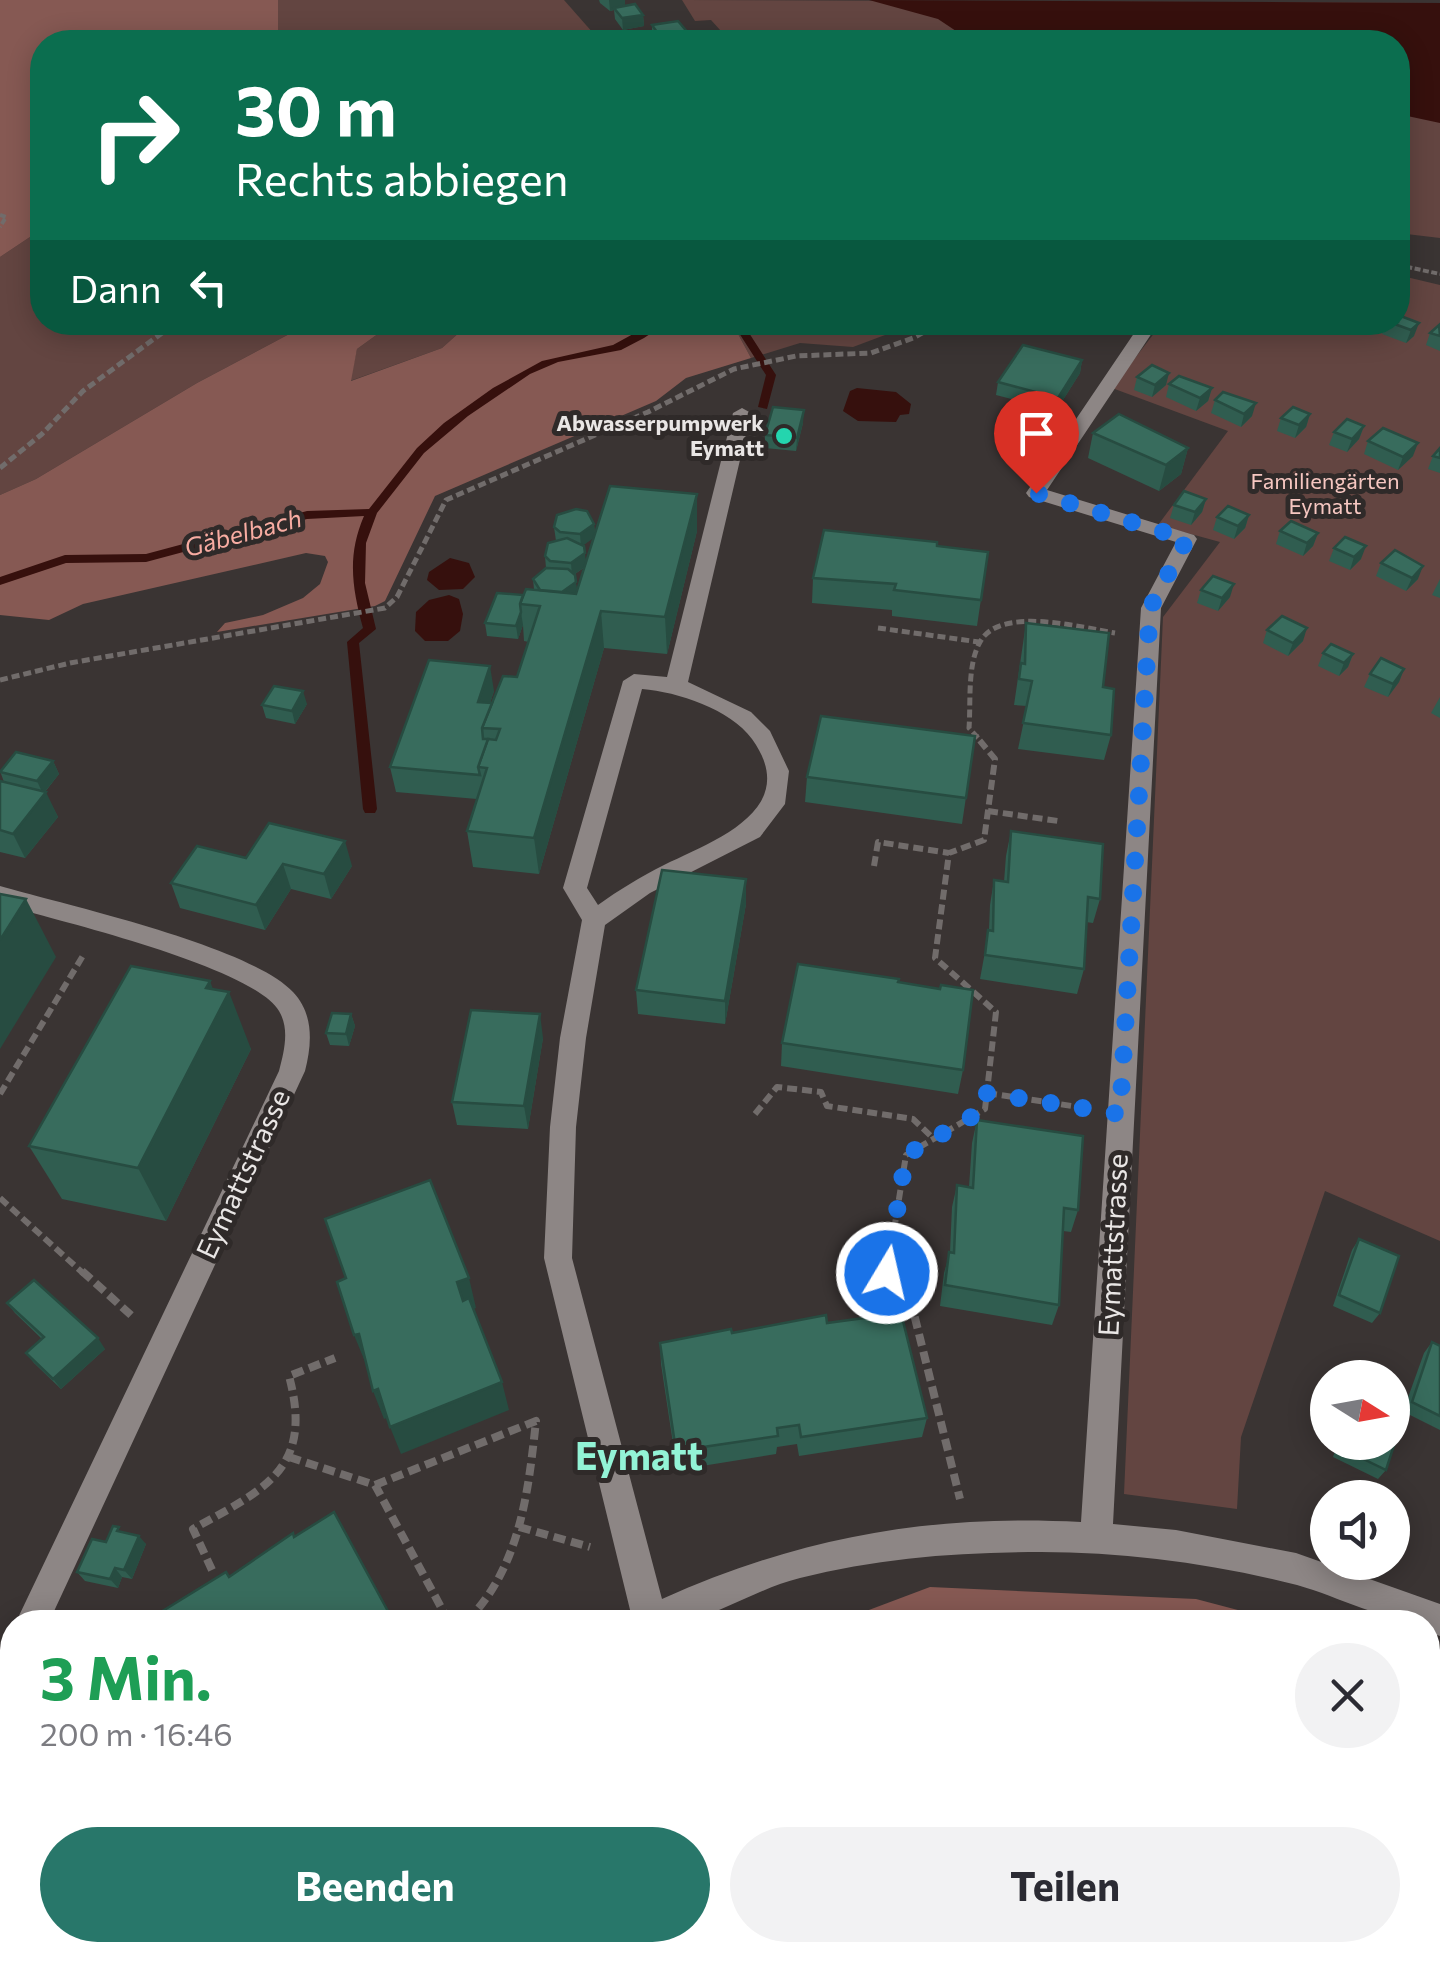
<!DOCTYPE html>
<html lang="de">
<meta charset="utf-8">
<style>
body{margin:0;font-family:Commissioner,sans-serif;background:#f2f2f3;color:#2b2b33;height:100vh;display:flex;flex-direction:column;font-size:38px;white-space:nowrap}
*{box-sizing:border-box;margin:0}
p{font-size:32px;color:#7c7c81}
.icon{flex:none;width:55px;height:55px;fill:none;stroke:currentColor;stroke-width:2;stroke-linecap:round;stroke-linejoin:round}
.map{position:relative;flex:1;overflow:hidden}
.sheet{position:absolute;left:0px;top:1610px;width:1440px;height:352px;display:flex;flex-direction:column;background:#fff;border-radius:40px 40px 0 0;box-shadow:0 5px 25px #0003}
.sheet>*{flex:none}
.banner{position:absolute;left:30px;top:30px;width:1380px;height:305px;border-radius:40px;box-shadow:0 5px 25px #0003;background:#0b6e4f;color:#fff;overflow:hidden}
.needle{width:65px;rotate:101deg}
.buttons{position:absolute;left:1310px;top:1360px;display:grid;gap:20px}
.buttons a{display:grid;place-items:center;width:100px;height:100px;border-radius:50%;background:#fff;box-shadow:0 5px 25px #0003;font-size:50px}
.pin{position:absolute;display:grid;place-items:center;width:85px;height:85px;color:#fff;margin:-102px -42px;border-radius:50% 50% 50% 0;rotate:-45deg;box-shadow:0 0 10px #0007}
.pin .icon{rotate:45deg}
.me{position:absolute;width:110px;margin:-55px;rotate:9deg;stroke-linejoin:round;filter:drop-shadow(0 0 8px #0008)}
.turn{display:flex;align-items:center;gap:35px;height:210px;padding:0 40px;font-size:45px}
.turn .icon{width:130px;height:130px;stroke-width:2.5}
.turn b{display:block;font-size:70px;line-height:85px}
.then{display:flex;align-items:center;height:95px;padding:0 40px;background:#0003;gap:20px;font-size:38px}
.round{display:grid;place-items:center;flex:none;width:105px;height:105px;border-radius:52px;background:#f2f2f3}
.headline{display:flex;align-items:center;justify-content:space-between;height:170px;padding:0 40px}
h1{font-size:60px;font-weight:700;line-height:75px;color:#1e9e55}
.cta{display:flex;gap:20px;margin-top:auto;padding:20px 40px}
.cta a{flex:1;height:115px;border-radius:60px;background:#28776a;color:#fff;font-size:40px;font-weight:700;line-height:115px;text-align:center}
.cta a+a{background:#f2f2f3;color:#2b2b33}
.map>svg:first-child{display:block}
</style>
<div class="map">
<svg width="1440" height="1962" viewBox="0 0 1440 1962">
<rect width="100%" height="100%" fill="#3a3433"/>
<g fill="#634541">
<polygon points="278,0 564,0 601,42 278,42"/>
<polygon points="682,0 1440,3 1440,238 1398,233 1398,42 895,42 886,36 864,35 860,42 731,42 711,20 695,21"/>
<polygon points="42,229 42,322 310,323 197,383 36,479 0,495 0,257"/>
<polygon points="1398,275 1440,285 1440,1241 1325,1191 1241,1437 1237,1509 1124,1494 1163,617 1220,542 1158,525 1228,431 1112,388 1162,323 1398,322"/>
<polygon points="393,323 488,323 461,331 442,348 350,381 357,349"/>
<polygon points="771,323 917,323 853,347 800,343 751,358 737,332"/>
</g>
<g fill="#865953">
<polygon points="0,0 278,0 278,42 42,42 42,229 0,257"/>
<polygon points="310,323 393,323 357,349 351,381 442,348 461,331 488,323 771,323 737,332 751,358 686,378 656,401 435,496 385,601 375,606 217,632 225,623 263,615 303,598 320,584 328,562 325,556 306,553 83,604 49,620 0,615 0,495 36,479 197,383"/>
<polygon points="930,1587 1196,1599 1283,1622 837,1622"/>
<polygon points="1428,1669 1440,1674 1440,1962 262,1962 277,1950 1428,1950"/>
</g>
<g fill="#36100d">
<polygon points="869,0 1440,3 1440,123 1398,114 1398,42 1044,42 1020,37 951,42 956,31 938,19"/>
<polygon points="857,388 896,392 911,404 909,414 900,415 896,422 858,421 843,411 850,391"/>
<polygon points="450,558 469,563 475,577 463,589 439,590 427,580 429,572"/>
<polygon points="449,595 459,599 463,614 460,631 448,641 425,641 415,631 416,612 429,600"/>
</g>
<g fill="none" stroke-linecap="round" stroke-linejoin="round">
<g fill="#36100d" fill-rule="evenodd">
<path d="M655,322H668L644,338L621,350L558,362L530,374L468,416L424,453L377,513L366,543L365,583L376,629L359,643L377,809L375,813H365L363,809L347,642L363,628C352,588 347,555 364,516L307,519L146,562L66,563L0,585V577L65,555L146,554L307,511L369,509L417,448L444,423L493,388L542,361L613,345Z"/>
<polygon points="732,322 742,322 776,375 767,409 758,407 766,375"/>
</g>
<g stroke="#716c6b" stroke-width="4" stroke-dasharray="6 2.5" stroke-linecap="butt">
<polyline points="0,215 6,217 0,227"/>
<polyline points="1398,265 1440,274"/>
<polyline points="1079,322 1087,323"/>
</g>
<g stroke="#716c6b" stroke-width="5" stroke-dasharray="8 4" stroke-linecap="butt">
<polyline points="1079,322 1108,327"/>
<polyline points="0,468 42,434 83,391 177,322"/>
<polyline points="878,628 979,642"/>
<polyline points="0,680 70,663 385,608 397,597 446,500 648,412 734,369 796,356 871,353 913,338 942,322"/>
<path d="M978,738L969,728C971,702 967,665 980,642C1000,605 1082,628 1115,633"/>
</g>
<g stroke="#716c6b" stroke-width="6" stroke-dasharray="10 5" stroke-linecap="butt">
<polyline points="988,811 1058,821"/>
<polyline points="874,866 878,842 949,853"/>
<polyline points="987,1093 1085,1108"/>
<polyline points="0,1094 84,954"/>
<polyline points="755,1114 777,1087 821,1092 827,1106 913,1119 934,1139"/>
<polyline points="0,1198 84,1274"/>
<polyline points="887,1274 906,1155 985,1109 996,1012 935,958 949,853 984,840 995,759 976,736"/>
</g>
<g stroke="#716c6b" stroke-width="8" stroke-dasharray="12 6" stroke-linecap="butt">
<polyline points="82,1271 132,1316"/>
<polyline points="887,1271 912,1306 960,1499"/>
<polyline points="289,1457 375,1485 449,1622"/>
<path d="M375,1485L536,1421C528,1494 520,1568 466,1622"/>
<polyline points="519,1527 590,1547"/>
<path d="M212,1570L193,1529C265,1489 314,1469 289,1376L335,1358"/>
</g>
<g fill="#8d8685" fill-rule="evenodd">
<path d="M1141,323L1156,327L1047,490L1194,535L1197,539L1161,608L1113,1524L1176,1530L1296,1553L1440,1604V1636L1428,1632V1622C1383,1622 1340,1597 1297,1585C1214,1564 1126,1552 1041,1552C959,1552 879,1558 800,1578C760,1588 725,1611 686,1622C670,1626 649,1622 633,1622L544,1258L550,1127L560,1038L582,920L563,888L623,681L634,674L667,677L733,413L742,408L751,413L688,682L751,712L770,731L789,771L785,804L760,837L650,893L605,925L586,1038L576,1127L572,1258L662,1599C800,1537 930,1514 1081,1522L1141,608L1176,542L1029,497L1026,493ZM642,689C678,692 730,709 752,739C803,810 713,841 664,865C640,877 619,890 598,905L587,888Z"/>
<path d="M0,886C66,905 250,946 293,992C314,1014 312,1044 305,1071L49,1622H16L279,1071C284,1052 290,1029 279,1011C252,966 55,920 0,904Z"/>
<polygon points="12,1646 12,1699 0,1706 0,1652"/>
<polygon points="145,1950 193,1950 188,1962 140,1962"/>
</g>
</g>
<g fill="#305d50" fill-rule="evenodd">
<polygon points="599,0 625,0 625,6 643,15 644,26 623,30 615,19 614,10 610,11 600,3"/>
<polygon points="652,25 689,42 656,42 652,37"/>
<polygon points="1398,315 1414,336 1406,343 1382,334 1386,322 1398,322"/>
<polygon points="1440,325 1440,351 1426,345 1430,333"/>
<polygon points="1082,360 1080,373 1056,411 996,395 998,382"/>
<polygon points="1137,377 1166,385 1152,397 1134,390"/>
<polygon points="1169,384 1212,388 1208,401 1196,411 1166,397"/>
<polygon points="1215,400 1252,416 1241,427 1211,413"/>
<polygon points="1310,414 1306,427 1295,438 1277,431 1281,418"/>
<polygon points="803,423 796,451 765,448 765,435"/>
<polygon points="1364,426 1359,439 1347,452 1329,445 1334,432"/>
<polygon points="1093,433 1188,448 1181,474 1159,491 1088,458"/>
<polygon points="1368,441 1413,456 1398,470 1364,454"/>
<polygon points="1440,448 1440,473 1428,469 1433,456"/>
<path d="M697,494V531L667,654L604,648L539,874L473,867L467,831L477,799L396,792L390,767L494,691L490,703H492L517,677L529,642L524,641L523,625L518,639L487,636L485,623L534,589L533,579L546,568L545,556L556,541L554,527L594,524L595,535ZM594,537L586,563L583,545ZM585,567L577,593L575,574Z"/>
<polygon points="1206,499 1202,512 1191,525 1170,518 1174,505"/>
<polygon points="1249,515 1245,528 1234,539 1213,530 1217,517"/>
<polygon points="1280,531 1318,533 1313,546 1303,556 1276,544"/>
<polygon points="937,546 988,552 977,626 892,616 892,610 812,603 813,578"/>
<polygon points="1334,548 1361,559 1350,570 1329,561"/>
<polygon points="1381,563 1418,579 1406,591 1376,576"/>
<polygon points="1440,579 1440,598 1432,595"/>
<polygon points="1201,590 1230,597 1218,611 1197,603"/>
<polygon points="1026,623 1103,687 1111,735 1104,760 1018,749 1027,706 1014,705"/>
<polygon points="1267,630 1303,641 1288,656 1263,643"/>
<polygon points="1323,653 1353,654 1348,667 1339,676 1318,666"/>
<polygon points="1404,669 1399,682 1388,697 1364,687 1370,674"/>
<polygon points="1440,697 1440,718 1431,713"/>
<polygon points="307,704 295,724 266,718 262,705"/>
<polygon points="975,736 962,824 805,802 807,777"/>
<polygon points="53,761 59,774 45,792 58,817 25,858 0,852 0,781 4,782 0,771"/>
<polygon points="1011,831 1100,899 1093,923 1086,922 1084,969 1077,994 980,979 989,930 990,905 994,880 1004,882 1006,856"/>
<polygon points="246,858 352,866 331,899 291,889 265,930 180,908 171,883"/>
<polygon points="746,904 725,1024 638,1014 636,990"/>
<polygon points="898,982 963,1070 958,1094 781,1066 782,1043"/>
<polygon points="213,989 251,1049 166,1221 62,1199 29,1146"/>
<polygon points="351,1014 355,1026 349,1046 330,1045 326,1033"/>
<polygon points="543,1038 528,1129 457,1125 452,1102"/>
<polygon points="977,1120 1078,1210 1071,1232 1063,1231 1059,1305 1052,1325 940,1306 944,1273 950,1252 952,1207 957,1185 969,1187 972,1143"/>
<polygon points="1359,1239 1380,1313 1372,1323 1333,1306 1352,1250"/>
<polygon points="7,1303 105,1349 61,1389 34,1363 26,1353 42,1339 15,1313"/>
<polygon points="827,1323 927,1418 922,1437 799,1456 797,1444 777,1447 776,1454 677,1470 661,1364 660,1343 732,1333"/>
<polygon points="1432,1342 1440,1346 1440,1430 1404,1412 1386,1470 1378,1479 1333,1457 1338,1442 1392,1442 1424,1353"/>
<polygon points="123,1533 146,1544 132,1579 122,1577 118,1588 85,1581 77,1572 106,1542"/>
</g>
<g fill="#274c41">
<polygon points="609,0 625,0 625,8 614,8 614,10 610,11"/>
<polygon points="643,15 644,26 623,30 622,18"/>
<polygon points="689,34 689,42 662,42 661,38"/>
<polygon points="1419,323 1414,336 1406,343 1411,330"/>
<polygon points="1082,360 1080,373 1056,411 1058,398"/>
<polygon points="1169,373 1166,385 1152,397 1155,385"/>
<polygon points="1212,388 1208,401 1196,411 1200,398"/>
<polygon points="1256,403 1252,416 1241,427 1244,414"/>
<polygon points="804,410 803,423 796,451 797,438"/>
<polygon points="1310,414 1306,427 1295,438 1299,425"/>
<polygon points="1364,426 1359,439 1347,452 1352,439"/>
<polygon points="1418,443 1413,456 1398,470 1403,457"/>
<polygon points="1188,448 1181,474 1159,491 1166,465"/>
<polygon points="697,494 697,531 667,654 665,617"/>
<polygon points="1206,499 1202,512 1191,525 1195,512"/>
<polygon points="1249,515 1245,528 1234,539 1238,526"/>
<polygon points="594,524 595,537 581,547 580,534"/>
<polygon points="1318,533 1313,546 1303,556 1307,543"/>
<polygon points="1366,546 1361,559 1350,570 1354,557"/>
<polygon points="585,553 586,566 572,576 571,563"/>
<polygon points="1423,566 1418,579 1406,591 1412,578"/>
<polygon points="576,582 577,595 561,593"/>
<polygon points="1234,584 1230,597 1218,611 1222,598"/>
<polygon points="601,611 604,648 539,874 534,838"/>
<polygon points="521,612 523,625 518,639 516,626"/>
<polygon points="1307,628 1303,641 1288,656 1293,643"/>
<polygon points="1353,654 1348,667 1339,676 1344,663"/>
<polygon points="490,666 494,691 482,728 478,702"/>
<polygon points="1404,669 1399,682 1388,697 1393,684"/>
<polygon points="303,691 307,704 295,724 292,711"/>
<polygon points="53,761 59,774 43,794 37,781"/>
<polygon points="46,792 58,817 25,858 13,834"/>
<polygon points="345,841 352,866 331,899 324,874"/>
<polygon points="283,864 291,889 265,930 256,905"/>
<polygon points="746,879 746,904 725,1024 725,1001"/>
<polygon points="26,899 56,957 0,1049 0,940"/>
<polygon points="210,981 220,1008 229,992 251,1049 166,1221 138,1168"/>
<polygon points="351,1014 355,1026 349,1046 346,1034"/>
<polygon points="540,1014 543,1038 528,1129 524,1106"/>
<polygon points="469,1278 476,1308 465,1312 457,1282"/>
<polygon points="359,1334 366,1364 354,1335"/>
<polygon points="98,1338 105,1349 61,1389 53,1379"/>
<polygon points="502,1382 509,1410 401,1454 390,1427"/>
<polygon points="378,1389 389,1417 384,1419 373,1391"/>
<polygon points="139,1536 146,1544 132,1579 124,1570"/>
<polygon points="115,1568 122,1577 118,1588 110,1579"/>
<polygon points="390,1615 394,1622 378,1622"/>
</g>
<g fill="#386c5d" stroke="#274c41" stroke-width="2.5">
<polygon points="635,4 643,15 622,18 614,8"/>
<polygon points="678,21 689,34 661,38 652,25"/>
<polygon points="1398,315 1419,323 1411,330 1389,322 1398,322"/>
<polygon points="1439,325 1440,336 1430,333"/>
<polygon points="1023,345 1082,360 1058,398 998,382"/>
<polygon points="1152,365 1169,373 1155,385 1137,377"/>
<polygon points="1179,376 1212,388 1200,398 1169,384"/>
<polygon points="1223,392 1256,403 1244,414 1215,400"/>
<polygon points="773,407 804,410 797,438 765,435"/>
<polygon points="1293,407 1310,414 1299,425 1281,418"/>
<polygon points="1119,414 1188,448 1166,465 1093,433"/>
<polygon points="1347,419 1364,426 1352,439 1334,432"/>
<polygon points="1383,428 1418,443 1403,457 1368,441"/>
<polygon points="1440,448 1440,458 1433,456"/>
<polygon points="610,486 697,494 665,617 601,611 534,838 467,831 487,768 478,767 488,739 496,740 500,729 482,728 503,676 517,677 540,606 520,604 526,589 576,594"/>
<polygon points="1184,491 1206,499 1195,512 1174,505"/>
<polygon points="1228,506 1249,515 1238,526 1217,517"/>
<polygon points="576,509 587,511 594,524 580,534 560,532 554,527 557,515"/>
<polygon points="1291,521 1318,533 1307,543 1280,531"/>
<polygon points="824,530 937,542 937,546 988,552 981,600 894,590 896,584 813,578"/>
<polygon points="1345,537 1366,546 1354,557 1334,548"/>
<polygon points="567,538 584,546 585,553 571,563 550,561 545,556 548,543"/>
<polygon points="1395,550 1423,566 1412,578 1381,563"/>
<polygon points="546,568 568,569 575,575 576,582 562,592 540,590 533,579"/>
<polygon points="1213,576 1234,584 1222,598 1201,590"/>
<polygon points="497,593 523,595 520,604 521,612 516,626 485,623"/>
<polygon points="1282,616 1307,628 1293,643 1267,630"/>
<polygon points="1026,623 1109,633 1103,687 1114,689 1111,735 1023,723 1032,681 1019,679 1021,663 1025,664"/>
<polygon points="1331,644 1353,654 1344,663 1323,653"/>
<polygon points="1381,658 1404,669 1393,684 1370,674"/>
<polygon points="429,660 490,666 478,702 492,703 482,728 483,739 488,739 478,767 480,775 390,767"/>
<polygon points="274,686 303,691 292,711 262,705"/>
<polygon points="821,716 975,736 966,798 807,777"/>
<polygon points="16,752 53,761 37,781 0,772"/>
<polygon points="0,781 46,792 13,834 0,830"/>
<polygon points="269,823 345,841 324,874 283,864 256,905 171,883 197,846 246,858"/>
<polygon points="1011,831 1103,844 1100,899 1088,897 1084,969 985,955 988,930 993,931 994,880 1008,882"/>
<polygon points="662,870 746,879 725,1001 636,990"/>
<polygon points="0,894 26,899 0,940"/>
<polygon points="798,964 899,979 898,982 940,989 941,985 973,990 963,1070 782,1043"/>
<polygon points="131,966 210,981 206,988 229,992 138,1168 29,1146"/>
<polygon points="471,1010 540,1014 524,1106 452,1102"/>
<polygon points="332,1013 351,1014 346,1034 326,1033"/>
<polygon points="977,1120 1083,1136 1078,1210 1064,1208 1059,1305 945,1285 949,1252 954,1253 957,1185 973,1188"/>
<polygon points="430,1180 469,1278 457,1282 463,1301 469,1298 502,1382 390,1427 378,1389 373,1391 359,1334 354,1335 337,1282 346,1278 325,1219"/>
<polygon points="1359,1239 1399,1256 1380,1313 1339,1295"/>
<polygon points="34,1280 98,1338 53,1379 26,1353 44,1337 7,1303"/>
<polygon points="901,1313 927,1418 801,1437 799,1425 777,1428 778,1436 676,1451 660,1343 731,1329 732,1333 826,1315 827,1323"/>
<polygon points="1432,1342 1440,1346 1440,1416 1412,1402"/>
<polygon points="1392,1402 1406,1408 1386,1470 1341,1448 1342,1442 1392,1442"/>
<polygon points="334,1512 390,1615 378,1622 162,1622 165,1621 161,1612 226,1572 229,1577 293,1533 294,1537"/>
<polygon points="113,1526 119,1527 117,1531 139,1536 124,1570 115,1568 110,1579 77,1572 92,1539 106,1542"/>
</g>
<g fill="none" stroke-linecap="round" stroke-linejoin="round">
<polyline stroke="#1a73e8" stroke-width="18" stroke-dasharray="0 32.4" points="887,1273 906,1155 985,1109 987,1093 1120,1114 1150,608 1187,539 1036,493"/>
</g>
<circle fill="#24d5ae" stroke="#2f2a29" stroke-width="4" cx="784" cy="436" r="10"/>
<g text-anchor="middle" stroke-width="10" stroke-linejoin="round" paint-order="stroke">
<g font-size="22" font-weight="bold" fill="#e9e6e5" stroke="#2f2a29" text-anchor="end">
<text x="764" y="431">Abwasserpumpwerk<tspan x="764" dy="25">Eymatt</tspan></text>
</g>
<g font-size="22" fill="#f6c7c1" stroke="#2f2a29">
<text x="1325" y="489">Familiengärten<tspan x="1325" dy="25">Eymatt</tspan></text>
</g>
<g font-size="25" font-style="italic" fill="#f8aca2" stroke="#2f2a29">
<text transform="translate(243 533) rotate(-15)" y="9">Gäbelbach</text>
</g>
<g font-size="28" fill="#e9e6e5" stroke="#2f2a29">
<text transform="translate(243 1174) rotate(-65)" y="10">Eymattstrasse</text>
<text transform="translate(1113 1245) rotate(-87)" y="10">Eymattstrasse</text>
</g>
<g font-size="38" font-weight="bold" fill="#93f3d6" stroke="#2f2a29">
<text x="639" y="1470">Eymatt</text>
</g>
</g>
</svg>
<div class="buttons">
<a><svg class="needle" viewBox="-14 -14 28 28"><path d="M0-13l5 13h-10z" fill="#e53935"/><path d="M0 13l5-13h-10z" fill="#7c7c81"/></svg></a>
<a><svg class="icon" aria-label="sound" viewBox="0 0 24 24"><path d="M4 9h4l5-4v14l-5-4H4zM17 9q2 3 0 6"/></svg></a>
</div>
<div class="pin" style="left:1036px;top:493px;background:#d93025"><svg class="icon" aria-label="arrive" viewBox="0 0 24 24"><path d="M6 21V4h12l-3 4 3 4H6"/></svg></div>
<svg class="me" style="left:887px;top:1273px" viewBox="-20 -20 40 40"><circle r="17" fill="#1a73e8" stroke="#fff" stroke-width="3"/><path d="M0-11L8 9 0 5-8 9z" fill="#fff"/></svg>
<div class="banner">
<div class="turn"><svg class="icon" aria-label="right" viewBox="0 0 24 24"><path d="M7 20v-9h11M14 6l5 5-5 5"/></svg><div><b>30 m</b>Rechts abbiegen</div></div>
<div class="then">Dann<svg class="icon" aria-label="left" viewBox="0 0 24 24"><path d="M17 20v-9H6M10 6l-5 5 5 5"/></svg></div>
</div>
<section class="sheet">
<div class="headline"><div><h1>3 Min.</h1><p>200 m · 16:46</p></div><a class="round"><svg class="icon" aria-label="close" viewBox="0 0 24 24"><path d="M6 6l12 12M18 6L6 18"/></svg></a></div>
<div class="cta"><a>Beenden</a><a>Teilen</a></div>
</section>
</div>
